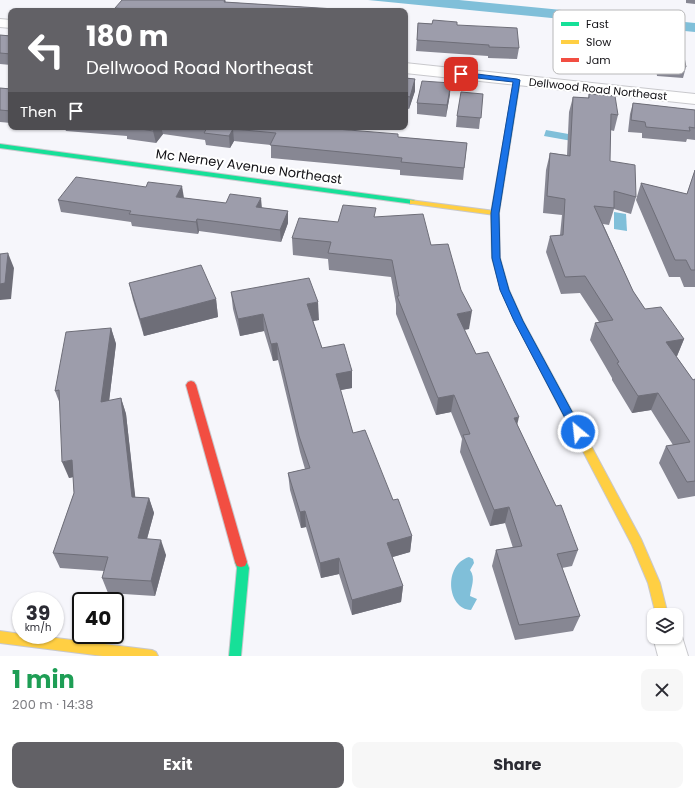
<!DOCTYPE html>
<meta charset="utf-8">
<style>
body{margin:0;font-family:Poppins,sans-serif;background:#f7f7f7;color:#2b2b33;height:100vh;display:flex;flex-direction:column;font-size:15px;white-space:nowrap}
*{box-sizing:border-box;margin:0}
p{font-size:13px;color:#7c7c81}
.icon{flex:none;width:22px;height:22px;fill:none;stroke:currentColor;stroke-width:2;stroke-linecap:round;stroke-linejoin:round}
.map{position:relative;height:656px;overflow:hidden}
.drawer{display:flex;flex-direction:column;background:#fff;flex:1}
.drawer>*{flex:none}
.banner{position:absolute;left:8px;top:8px;width:400px;height:122px;border-radius:8px;box-shadow:0 1px 3px #0004;background:#626166;color:#fff;overflow:hidden}
.buttons{position:absolute;left:647px;top:608px;display:grid;gap:8px}
.buttons a{display:grid;place-items:center;width:36px;height:36px;border-radius:8px;background:#fff;box-shadow:0 1px 3px #0004;font-size:20px}
.speed{position:absolute;left:12px;top:592px;display:flex;gap:8px;font-size:20px;font-weight:700;text-align:center}
.speed>*{display:grid;place-content:center;width:52px;height:52px;border-radius:50%;background:#fff;box-shadow:0 1px 3px #0004;line-height:1}
.speed small{font-size:10px;font-weight:400}
.speed .limit{border:2px solid #111;border-radius:6px;background:#fff;color:#111}
.pin{position:absolute;display:grid;place-items:center;width:34px;height:34px;color:#fff;margin:-17px;border-radius:8px;box-shadow:0 2px 6px #0006}
.me{position:absolute;width:44px;margin:-22px;rotate:332deg;stroke-linejoin:round;filter:drop-shadow(0 0 3px #0008)}
.turn{display:flex;align-items:center;gap:14px;height:84px;padding:0 12px;font-size:18px}
.turn .icon{width:52px;height:52px;stroke-width:2.5}
.turn b{display:block;font-size:28px;line-height:34px}
.then{display:flex;align-items:center;height:38px;padding:0 12px;background:#0003;gap:8px;font-size:15px}
.round{display:grid;place-items:center;flex:none;width:42px;height:42px;border-radius:8px;background:#f7f7f7}
.headline{display:flex;align-items:center;justify-content:space-between;height:68px;padding:0 12px}
h1{font-size:24px;font-weight:700;line-height:30px;color:#1e9e55}
.cta{display:flex;gap:8px;margin-top:auto;padding:8px 12px}
.cta a{flex:1;height:46px;border-radius:8px;background:#626166;color:#fff;font-size:16px;font-weight:700;line-height:46px;text-align:center}
.cta a+a{background:#f7f7f7;color:#2b2b33}
.map>svg:first-child{display:block}
</style>
<div class="map">
<svg width="695" height="656" viewBox="0 0 695 656">
<rect width="100%" height="100%" fill="#f6f6fb"/>
<g fill="#80bfd9">
<polygon points="368,0 459,0 695,23 695,32"/>
<polygon points="546,130 574,135 572,141 544,136"/>
<polygon points="614,212 626,214 627,231 614,229"/>
<path d="M469,557L473,559L474,563L470,570C476,578 471,587 470,596L477,599L471,610C447,609 443,565 469,557Z"/>
</g>
<g fill="none" stroke-linecap="round" stroke-linejoin="round">
<g stroke="#c8c8cc" stroke-width="2">
<g id="street">
<polygon points="0,19 11,20 11,28 0,27"/>
<polygon points="405,63 695,94 695,104 405,73"/>
<polygon points="676,626 679,627 688,656 658,656 653,637 654,635 654,637 676,637"/>
</g>
</g>
<g stroke="#c8c8cc" stroke-width="2">
<g id="fast">
<polygon points="517,79 520,81 499,213 500,258 509,290 523,321 574,415 573,418 569,419 565,418 515,321 501,290 492,258 491,213 514,81"/>
<polygon points="0,144 413,200 417,202 413,204 0,148"/>
<polygon points="241,557 245,558 249,568 241,656 229,656 237,568 235,562 237,558"/>
</g>
</g>
<g stroke="#c8c8cc" stroke-width="2">
<g id="slow">
<polygon points="410,200 495,211 499,213 495,215 413,204 410,204"/>
<polygon points="569,411 573,412 641,539 660,583 668,615 656,615 648,583 632,545 564,415 565,412"/>
<polygon points="0,631 21,634 21,635 32,635 152,650 156,652 158,656 103,656 0,643"/>
</g>
</g>
<g stroke="#c8c8cc" stroke-width="2">
<polygon id="jam" points="191,381 194,382 196,385 247,562 245,566 241,567 237,566 235,562 186,385 188,382"/>
</g>
<use href="#street" fill="#fefefe" fill-rule="evenodd"/>
<use href="#fast" fill="#16e098" fill-rule="evenodd"/>
<use href="#slow" fill="#ffcf43" fill-rule="evenodd"/>
<use href="#jam" fill="#f24e42" fill-rule="evenodd"/>
</g>
<g fill="#878793">
<polygon points="225,0 226,2 335,9 335,11 115,11 115,8"/>
<polygon points="686,0 695,0 695,4 686,3"/>
<polygon points="418,23 457,25 519,48 517,59 488,58 488,56 416,51"/>
<polygon points="0,35 11,36 11,65 0,64"/>
<polygon points="589,36 620,59 617,69 590,68 587,47"/>
<polygon points="657,45 686,67 683,78 657,76 654,56"/>
<polygon points="405,78 415,79 415,91 409,109 405,108"/>
<polygon points="0,88 11,89 11,123 0,122"/>
<polygon points="450,94 446,117 417,114 417,103"/>
<polygon points="483,94 479,129 456,127 457,116"/>
<polygon points="589,94 618,115 614,131 610,130 610,161 636,197 631,214 614,209 609,225 603,224 633,291 645,309 684,339 677,356 676,356 693,380 695,379 695,496 678,499 659,463 666,446 673,445 651,410 632,413 612,380 612,378 590,340 595,323 599,322 580,293 561,294 546,252 550,236 560,235 562,215 543,213 546,170 550,153 567,155 569,112 573,97 588,98"/>
<polygon points="633,103 695,110 695,140 687,139 686,142 642,138 642,133 628,132 630,114"/>
<polygon points="47,127 327,127 327,128 398,137 467,143 463,180 400,175 400,170 271,158 271,145 234,141 230,148 206,145 205,140 163,134 156,143 127,139 127,136 66,131 65,129"/>
<polygon points="695,170 695,287 684,287 680,277 669,277 636,200 641,183 687,194"/>
<polygon points="184,198 288,211 288,223 281,242 199,231 198,234 132,226 131,222 61,212 58,200"/>
<polygon points="376,217 431,245 469,329 464,330 476,354 517,424 556,506 578,550 572,566 562,568 580,616 573,631 515,640 492,566 496,550 513,548 505,523 490,526 460,452 462,439 451,412 436,415 396,314 396,304 391,277 329,270 328,259 293,255 292,238 338,222"/>
<polygon points="129,283 216,299 218,317 144,336 133,300"/>
<polygon points="231,292 319,320 313,321 322,348 352,371 352,388 340,390 353,433 393,500 412,536 410,552 392,557 403,586 401,602 352,615 339,574 321,578 306,527 301,528 290,490 288,473 305,469 300,452 278,360 273,361 264,331 240,336 233,309"/>
<polygon points="111,328 116,344 109,401 121,398 126,414 135,497 149,498 154,513 147,539 166,555 155,596 108,593 102,578 104,571 60,568 53,553 74,493 73,477 69,478 60,404 55,391"/>
</g>
<g fill="#6e6e78">
<polygon points="415,79 415,91 409,109 410,97"/>
<polygon points="451,83 450,94 446,117 447,105"/>
<polygon points="156,127 161,127 163,134 156,143 153,131"/>
<polygon points="233,129 234,141 230,148 229,136"/>
<polygon points="182,186 184,198 176,197"/>
<polygon points="261,198 262,209 256,207"/>
<polygon points="288,211 288,223 281,242 280,230"/>
<polygon points="197,219 199,231 198,234 196,222"/>
<polygon points="8,253 14,268 11,299 0,300 0,284"/>
<polygon points="216,299 218,317 144,336 140,319"/>
<polygon points="318,302 319,320 308,322 307,304"/>
<polygon points="472,311 469,329 454,331 457,314"/>
<polygon points="263,314 264,331 240,336 238,319"/>
<polygon points="111,328 116,344 107,418 101,402"/>
<polygon points="684,339 677,356 660,359 666,342"/>
<polygon points="277,343 278,360 273,361 271,344"/>
<polygon points="352,371 352,388 336,391 336,374"/>
<polygon points="658,393 651,410 632,413 638,396"/>
<polygon points="454,395 451,412 436,415 438,398"/>
<polygon points="121,398 126,414 137,512 132,497"/>
<polygon points="519,417 515,434 514,418"/>
<polygon points="72,460 78,476 69,478 62,462"/>
<polygon points="149,498 154,513 143,553 138,538"/>
<polygon points="509,507 505,523 490,526 494,510"/>
<polygon points="305,511 306,527 301,528 300,512"/>
<polygon points="412,536 410,552 386,559 387,543"/>
<polygon points="161,540 166,555 155,596 151,581"/>
<polygon points="339,558 339,574 321,578 320,563"/>
<polygon points="403,586 401,602 352,615 352,600"/>
</g>
<g fill="#9d9dab" stroke="#6e6e78">
<polygon points="122,0 225,0 224,2 335,9 334,11 147,11 115,8"/>
<polygon points="433,20 457,22 457,25 517,28 519,48 489,47 489,45 417,40 418,23 432,24"/>
<polygon points="0,35 11,36 11,54 0,53"/>
<polygon points="657,45 682,47 686,67 660,65"/>
<polygon points="405,78 415,79 410,97 405,96"/>
<polygon points="422,81 451,83 447,105 417,103"/>
<polygon points="0,88 11,89 11,111 0,110"/>
<polygon points="461,92 483,94 481,118 457,116"/>
<polygon points="589,94 615,96 618,115 611,114 610,161 635,165 636,197 614,191 614,208 594,206 633,291 645,309 661,307 684,339 666,342 693,380 695,379 695,481 687,482 666,446 690,442 658,393 638,396 617,363 619,362 595,323 613,320 585,276 565,277 550,236 563,235 565,199 547,196 550,153 570,156 573,97 589,98"/>
<polygon points="633,103 695,110 695,128 689,127 690,131 646,127 645,122 631,120"/>
<polygon points="129,127 156,127 153,131"/>
<polygon points="198,127 324,127 324,128 398,134 398,137 467,143 464,168 401,162 402,158 270,145 276,133 233,129 229,136 204,133 207,128"/>
<polygon points="695,170 695,270 691,270 686,260 675,260 641,183 687,194"/>
<polygon points="76,177 146,187 148,182 182,186 176,197 226,203 230,194 261,198 256,207 288,211 280,230 197,219 196,222 129,214 131,211 58,200"/>
<polygon points="343,205 376,208 374,217 423,214 431,245 448,244 461,290 472,311 457,314 476,354 488,352 519,417 514,418 556,506 561,505 578,550 557,554 580,616 519,625 496,550 522,546 509,507 494,510 463,435 470,434 454,395 438,398 397,296 399,296 392,260 328,253 331,242 292,238 299,218 338,222"/>
<polygon points="8,253 5,283 0,284 0,254"/>
<polygon points="201,265 216,299 140,319 129,283"/>
<polygon points="309,278 318,302 307,304 322,348 344,344 352,371 336,374 353,433 365,430 393,500 398,499 412,536 387,543 403,586 352,600 339,558 320,563 305,511 300,512 288,473 310,468 299,436 277,343 271,344 263,314 238,319 231,292"/>
<polygon points="111,328 101,402 121,398 132,497 149,498 138,538 161,540 151,581 102,578 108,557 53,553 74,493 72,460 62,462 59,390 55,391 66,332"/>
</g>
<polygon fill="#1a73e8" stroke="#114b97" points="461,72 517,79 520,80 499,213 500,258 509,290 523,321 583,432 581,435 574,435 514,321 500,290 492,258 491,213 513,82 459,76 459,73"/>
<g text-anchor="middle" stroke-width="4" stroke-linejoin="round" paint-order="stroke">
<g font-size="11" fill="#121115" stroke="#fff">
<text transform="translate(598 89) rotate(6)" y="4">Dellwood Road Northeast</text>
</g>
<g font-size="13" fill="#121115" stroke="#fff">
<text transform="translate(249 166) rotate(8)" y="5">Mc Nerney Avenue Northeast</text>
</g>
</g>
<rect x="553" y="10" width="132" height="64" rx="6" fill="#fff" stroke="#b8b8b9" stroke-width="1"/>
<rect x="561" y="22" width="18" height="4" fill="#16e098"/>
<rect x="561" y="40" width="18" height="4" fill="#ffcf43"/>
<rect x="561" y="58" width="18" height="4" fill="#f24e42"/>
<g font-size="11" fill="#121115">
<text x="586" y="28">Fast</text>
<text x="586" y="46">Slow</text>
<text x="586" y="64">Jam</text>
</g>
</svg>
<div class="buttons">
<a><svg class="icon" aria-label="layers" viewBox="0 0 24 24"><path d="M12 4l9 5-9 5-9-5zM3 14l9 5 9-5"/></svg></a>
</div>
<div class="speed"><div>39<small>km/h</small></div><div class="limit">40</div></div>
<div class="pin" style="left:461px;top:74px;background:#d93025"><svg class="icon" aria-label="arrive" viewBox="0 0 24 24"><path d="M6 21V4h12l-3 4 3 4H6"/></svg></div>
<svg class="me" style="left:578px;top:432px" viewBox="-20 -20 40 40"><circle r="17" fill="#1a73e8" stroke="#fff" stroke-width="3"/><path d="M0-11L8 9 0 5-8 9z" fill="#fff"/></svg>
<div class="banner">
<div class="turn"><svg class="icon" aria-label="left" viewBox="0 0 24 24"><path d="M17 20v-9H6M10 6l-5 5 5 5"/></svg><div><b>180 m</b>Dellwood Road Northeast</div></div>
<div class="then">Then<svg class="icon" aria-label="arrive" viewBox="0 0 24 24"><path d="M6 21V4h12l-3 4 3 4H6"/></svg></div>
</div>
</div>
<section class="drawer">
<div class="headline"><div><h1>1 min</h1><p>200 m · 14:38</p></div><a class="round"><svg class="icon" aria-label="close" viewBox="0 0 24 24"><path d="M6 6l12 12M18 6L6 18"/></svg></a></div>
<div class="cta"><a>Exit</a><a>Share</a></div>
</section>
